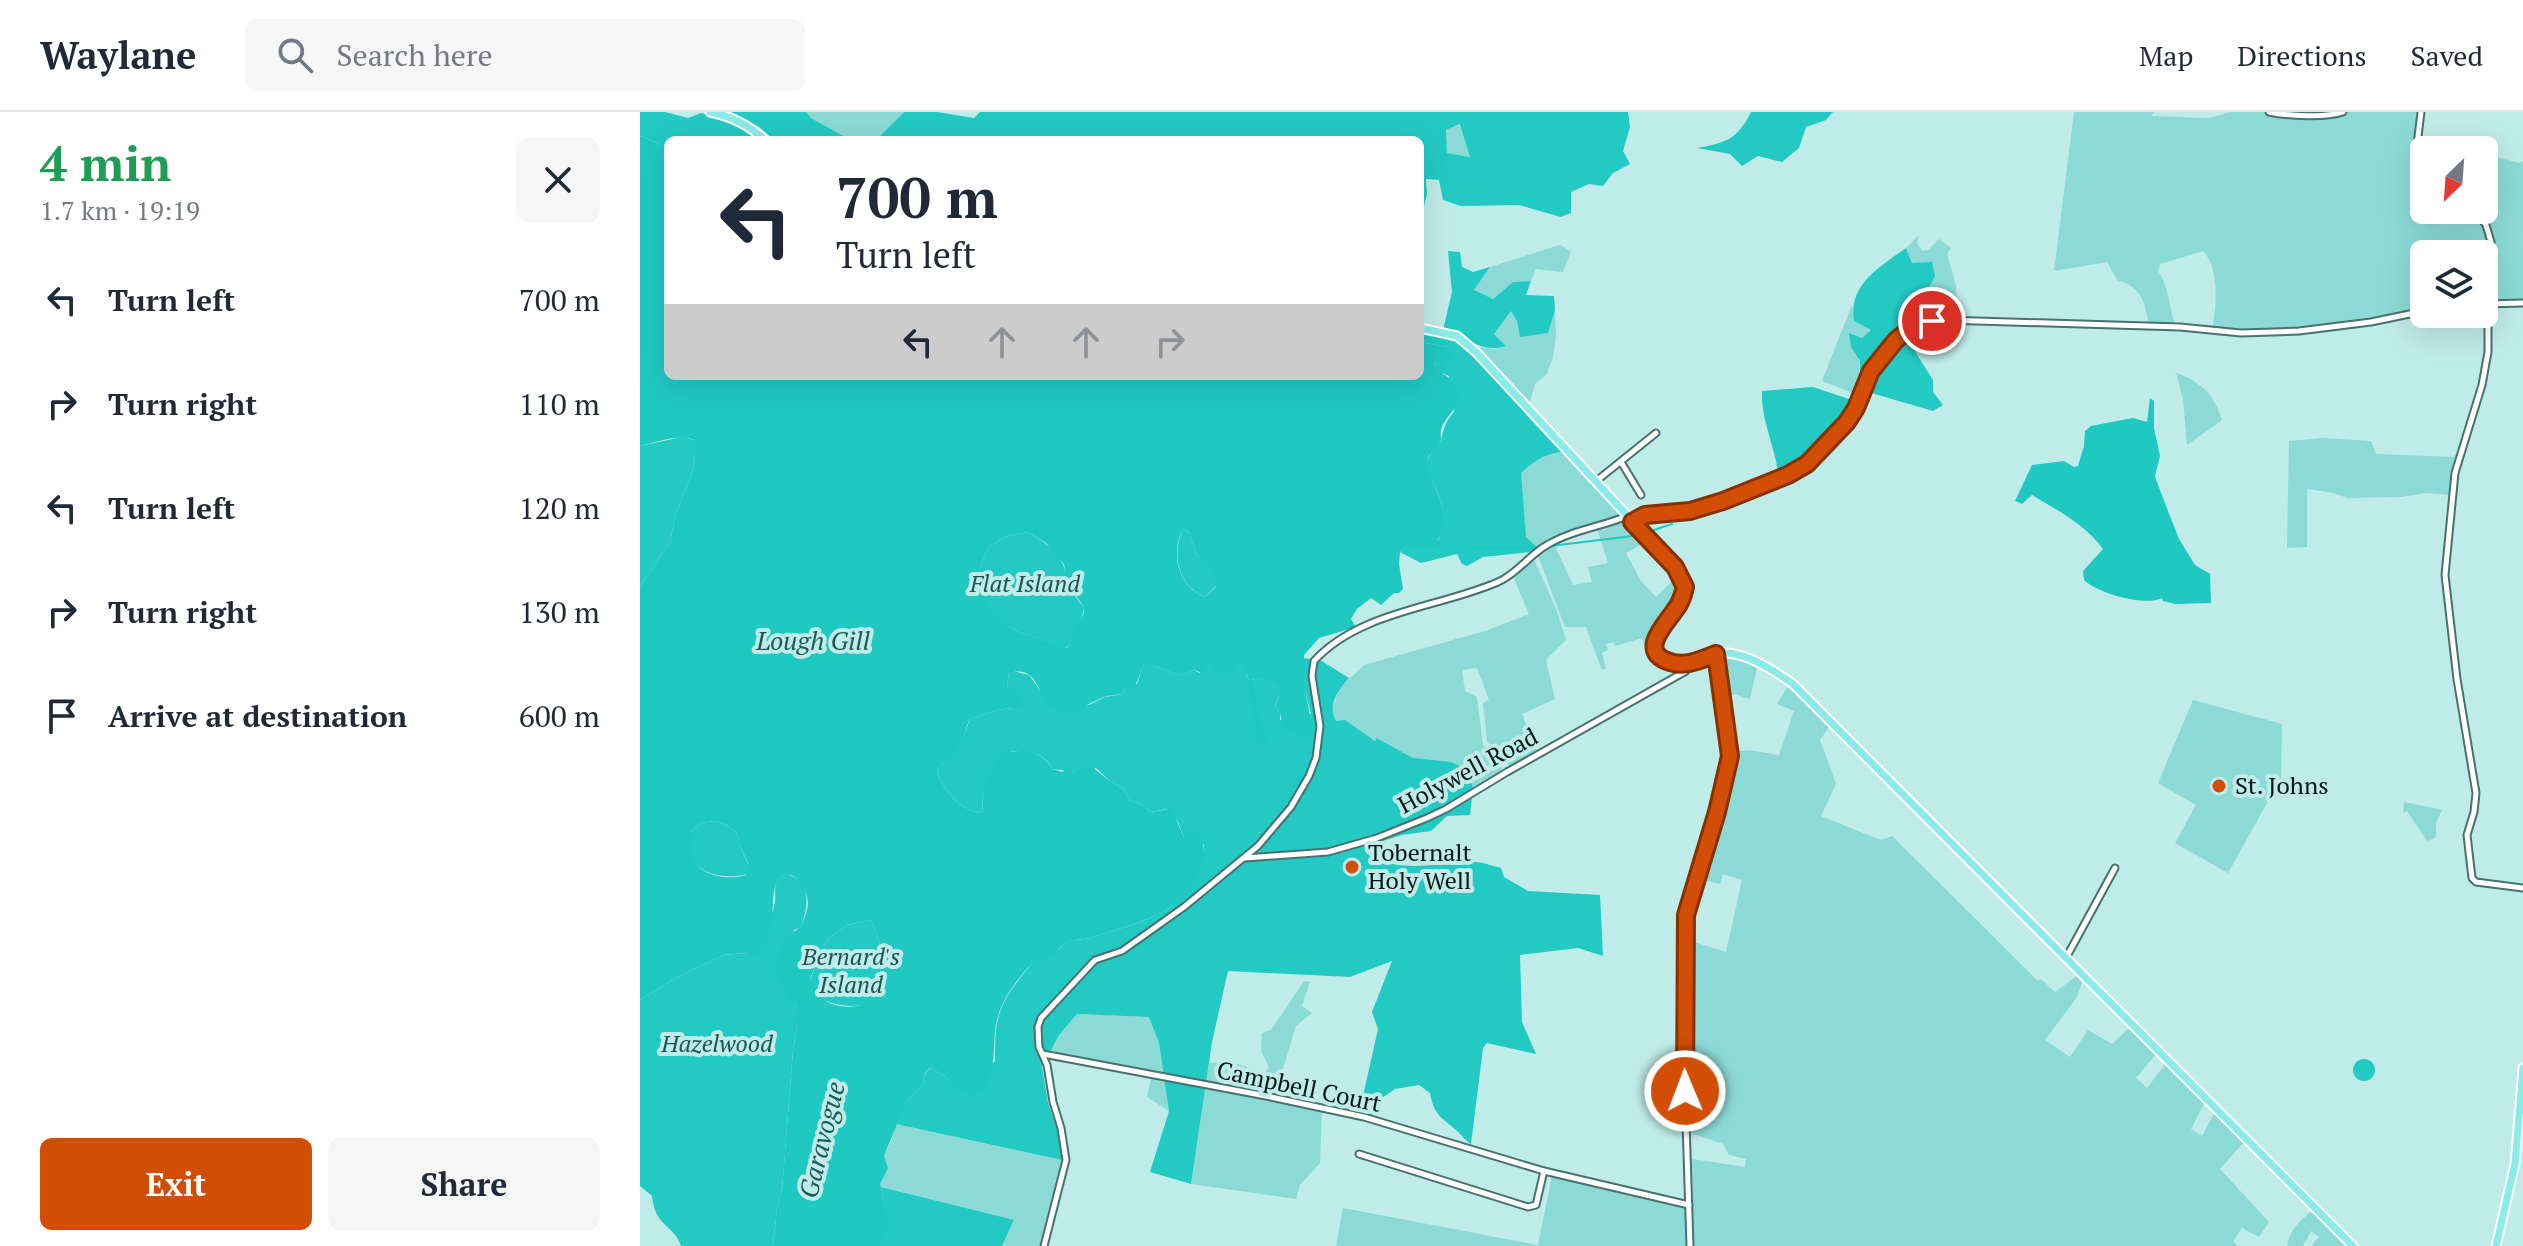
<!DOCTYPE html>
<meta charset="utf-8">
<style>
body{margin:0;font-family:"PT Serif",serif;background:#f6f6f7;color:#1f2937;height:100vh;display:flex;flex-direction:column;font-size:30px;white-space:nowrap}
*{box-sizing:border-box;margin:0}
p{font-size:26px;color:#747a83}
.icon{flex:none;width:44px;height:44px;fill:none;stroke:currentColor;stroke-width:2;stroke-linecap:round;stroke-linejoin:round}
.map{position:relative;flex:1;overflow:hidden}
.side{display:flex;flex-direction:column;background:#fff;width:640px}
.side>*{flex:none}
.guide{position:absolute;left:24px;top:24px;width:760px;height:244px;border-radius:12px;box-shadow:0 8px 32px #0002;background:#fff;color:#1f2937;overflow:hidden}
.needle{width:52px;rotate:205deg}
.controls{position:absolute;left:1770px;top:24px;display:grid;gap:16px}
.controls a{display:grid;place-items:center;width:88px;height:88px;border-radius:12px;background:#fff;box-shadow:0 8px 32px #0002;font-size:40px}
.pin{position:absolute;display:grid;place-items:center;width:68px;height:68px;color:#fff;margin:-34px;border:4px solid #fff;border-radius:50%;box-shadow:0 2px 8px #0007}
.me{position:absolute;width:88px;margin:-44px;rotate:359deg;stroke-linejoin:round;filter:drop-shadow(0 0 6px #0008)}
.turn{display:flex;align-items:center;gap:28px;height:168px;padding:0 40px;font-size:36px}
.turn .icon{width:104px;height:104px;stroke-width:2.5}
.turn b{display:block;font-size:56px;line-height:68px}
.lanes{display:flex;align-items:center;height:76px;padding:0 40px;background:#0003;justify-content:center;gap:40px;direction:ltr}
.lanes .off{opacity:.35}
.round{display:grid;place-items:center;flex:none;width:84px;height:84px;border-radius:12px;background:#f6f6f7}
.head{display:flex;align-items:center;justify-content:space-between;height:136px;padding:0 40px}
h1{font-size:48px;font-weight:600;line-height:60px;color:#1e9e55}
.cta{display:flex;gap:16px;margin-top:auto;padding:16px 40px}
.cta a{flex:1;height:92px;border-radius:12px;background:#d24d05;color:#fff;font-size:32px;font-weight:600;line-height:92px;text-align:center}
.cta a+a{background:#f6f6f7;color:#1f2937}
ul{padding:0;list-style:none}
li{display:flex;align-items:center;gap:24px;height:104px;padding:0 40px}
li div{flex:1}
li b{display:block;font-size:30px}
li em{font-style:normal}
header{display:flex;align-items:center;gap:48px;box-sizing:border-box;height:112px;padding:0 40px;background:#fff;border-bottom:2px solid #e0e1e3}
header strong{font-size:38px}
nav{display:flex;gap:44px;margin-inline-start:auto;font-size:28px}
.search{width:560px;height:72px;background:#f6f6f7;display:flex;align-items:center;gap:20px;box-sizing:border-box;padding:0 28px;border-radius:12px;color:#747a83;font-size:30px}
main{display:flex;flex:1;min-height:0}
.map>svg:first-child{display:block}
</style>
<header>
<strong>Waylane</strong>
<div class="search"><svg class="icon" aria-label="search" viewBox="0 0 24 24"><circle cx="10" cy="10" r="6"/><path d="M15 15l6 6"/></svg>Search here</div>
<nav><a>Map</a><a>Directions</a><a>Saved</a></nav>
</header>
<main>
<section class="side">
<div class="head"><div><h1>4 min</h1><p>1.7 km · 19:19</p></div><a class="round"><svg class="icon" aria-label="close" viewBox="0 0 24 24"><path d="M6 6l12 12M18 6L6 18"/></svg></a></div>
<ul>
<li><svg class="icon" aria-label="left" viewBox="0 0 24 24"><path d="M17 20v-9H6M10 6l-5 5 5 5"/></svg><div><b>Turn left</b></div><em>700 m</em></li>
<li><svg class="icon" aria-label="right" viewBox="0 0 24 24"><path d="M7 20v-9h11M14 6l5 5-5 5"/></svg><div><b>Turn right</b></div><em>110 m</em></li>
<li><svg class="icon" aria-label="left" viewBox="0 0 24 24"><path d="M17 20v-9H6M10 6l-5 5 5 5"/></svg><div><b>Turn left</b></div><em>120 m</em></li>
<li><svg class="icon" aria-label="right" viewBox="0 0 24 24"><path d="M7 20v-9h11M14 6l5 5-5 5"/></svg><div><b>Turn right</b></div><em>130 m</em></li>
<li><svg class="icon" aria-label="arrive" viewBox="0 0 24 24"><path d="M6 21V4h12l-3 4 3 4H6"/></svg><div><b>Arrive at destination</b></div><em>600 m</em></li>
</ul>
<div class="cta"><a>Exit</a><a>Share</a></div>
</section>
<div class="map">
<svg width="1883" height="1134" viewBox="0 0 1883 1134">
<rect width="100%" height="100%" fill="#bfebe8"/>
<g fill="#8cdad5">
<polygon points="166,0 264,0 236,28 211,28 171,6"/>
<path d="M1434,0H1515L1511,4L1570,6L1590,0H1623L1633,3L1697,4L1708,0H1779L1774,25L1778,53L1784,66V98H1833C1856,126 1848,153 1845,186L1844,142H1784V156L1773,154L1777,196L1765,200C1702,211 1637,223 1573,215C1576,191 1580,157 1563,139L1520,152L1518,159C1530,177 1528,193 1535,212L1508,211C1506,190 1500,174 1477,168L1467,150L1414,159Z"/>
<polygon points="820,11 831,45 807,42 806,18"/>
<path d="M1844,42L1880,51L1883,49V187L1853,188L1852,185C1848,145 1864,137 1838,98H1844Z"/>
<polygon points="1279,123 1277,131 1282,139 1288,138 1299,127 1311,136 1307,142 1316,173 1317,204 1281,208 1272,151 1266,136"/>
<polygon points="920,133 931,139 923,160 896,157 891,169 873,170 853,187 834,178 850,155"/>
<polygon points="1212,193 1214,209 1231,218 1222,226 1210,221 1211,235 1220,249 1218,283 1182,269"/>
<polygon points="871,198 877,209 880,224 908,220 915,198 916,225 913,245 907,262 895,272 889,293 839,235 855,237 865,233 854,222"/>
<path d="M1524,256C1555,268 1571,274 1582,308L1547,333L1543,287L1536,261Z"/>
<polygon points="1682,326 1731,329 1736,342 1816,345 1810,383 1786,381 1761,385 1707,386 1694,381 1667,377 1667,435 1647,436 1649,329"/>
<path d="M924,340L981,402L961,412L912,426L897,435L886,425L880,361C894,349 905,341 924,340Z"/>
<path d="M988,409L1007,429L986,441L1001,469L1016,485L1038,463C1047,493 1014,508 1010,534L1006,537L1002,526L975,534L973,530L966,532L968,538L962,541L966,556L962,558L946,515H925L898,444L914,432L933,473L952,470L948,455L968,451L957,417L965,418L972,412Z"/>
<polygon points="892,447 894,447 916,497 926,528 906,548 915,587 882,602 897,639 870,654 847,629 843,591 849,588 837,556 822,558 825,579 837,585 843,633 857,647 862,656 860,661 833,677 828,658 773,646 738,626 736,629 696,610 692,604 693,594 699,577 724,553 845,519 889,502 873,464"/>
<polygon points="1082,545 1103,549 1117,556 1110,587 1095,582 1086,585"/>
<polygon points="1149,572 1190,614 1180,628 1196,672 1181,704 1241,728 1252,724 1398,869 1401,867 1415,880 1438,863 1443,868 1437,885 1405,928 1430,945 1448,918 1472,932 1490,915 1516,942 1496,966 1507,976 1526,951 1565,990 1551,1017 1562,1024 1575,1000 1603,1027 1604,1030 1580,1057 1629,1110 1619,1125 1602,1116 1593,1130 1598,1134 1054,1134 1052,1047 1105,1055 1106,1047 1089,1043 1083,1032 1051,1021 1048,980 1048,828 1086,840 1102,768 1083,762 1080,772 1061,767 1091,657 1093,640 1109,638 1139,643 1154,599 1137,592"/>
<polygon points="1553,588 1642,612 1641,670 1636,669 1635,677 1588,761 1535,731 1556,693 1518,671"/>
<polygon points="1764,690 1802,698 1796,711 1796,725 1787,729 1767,699 1763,701"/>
<polygon points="664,869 670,870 662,894 672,901 656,914 635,983 566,970 569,951 592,950 625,961 629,955 621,939 622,921 631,918"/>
<polygon points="437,902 510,905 519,931 523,961 409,941 419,923"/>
<polygon points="511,966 526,969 529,999 507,985"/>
<polygon points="565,977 682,998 680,1051 660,1073 656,1087 551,1072"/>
<polygon points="256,1012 422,1048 412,1096 400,1134 362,1134 374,1109 242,1075 240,1134 204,1134 252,1027"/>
<polygon points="912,1064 1046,1096 1047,1134 696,1134 703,1096 898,1133"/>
<path d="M1672,1099L1706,1134H1673L1674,1130L1670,1134L1679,1125L1671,1119L1663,1134H1647C1650,1118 1659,1109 1672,1099Z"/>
</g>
<g fill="#23c9c3" fill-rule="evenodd">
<polygon points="0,0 25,0 48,6 61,1 84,6 114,20 122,28 28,28 28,41 18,31 0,24"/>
<polygon points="91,0 166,0 171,6 211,28 134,28 119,15"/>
<path d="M264,0H297L334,6L340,0H988L990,15L983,39L990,52L973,61L963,74L949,72L931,80V101L921,105L879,93L821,94L803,88L799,68L786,67L787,82L783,98H780V28H236ZM819,12H820L830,45L807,41L806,18Z"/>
<path d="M1111,0H1193L1186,8L1166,15L1159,36L1142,50L1118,44L1102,54L1090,42L1057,36C1085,31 1097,28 1111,0Z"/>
<path d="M1266,136L1272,151L1292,150L1295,164L1279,193L1281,208C1254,214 1229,254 1220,278V249L1211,235L1209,221L1222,226L1231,218L1214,209C1208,172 1240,155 1266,136Z"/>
<path d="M808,139L820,140L822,155L833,160L850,155L834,178L853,187L873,170L891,169L886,183L914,184L915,198L908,221L880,225L877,209L871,199L854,222L866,234C840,242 827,224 803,218L812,180Z"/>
<path d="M780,219L814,227L833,242L924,340C905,341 894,349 881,361L886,425L897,435L890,440L843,445L827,454L822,452L817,442L781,451L760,440L766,435L798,428C807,408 804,393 794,373C792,368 787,362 787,356C785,342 797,339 801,328C804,316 805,310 814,300L809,264L797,259L794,254L795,250L814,240L807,235L780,230Z"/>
<polygon points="1266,225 1293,268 1293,280 1303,293 1293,299 1228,280 1233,263"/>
<path d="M1173,275L1215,289C1202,312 1167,362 1138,360C1134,331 1121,308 1122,279Z"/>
<polygon points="42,325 55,328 55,344 52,362 36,401 30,430 0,475 0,334"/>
<path d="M543,417L549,420L556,442L577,464L576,474L565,485C538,474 531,442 543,417Z"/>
<path d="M388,420C401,428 419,439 424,455C429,471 431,482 444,495C443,509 433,520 430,533L425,536L376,519L353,505L339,473L340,455L348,436L364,425Z"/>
<path d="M663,546L680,548L709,566C698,578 687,593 696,609L705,608L735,629L737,626L773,646L811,650L828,658L833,676L830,703L807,704L791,719L762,723L726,734L727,742C760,762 794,751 831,750C840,749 852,754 861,756L864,765L888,779L960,783L963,844L938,836L880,843L882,910L896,942L847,931L843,936L831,1032C824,1028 822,1023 816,1018C801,1005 794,1003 790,981L779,973L755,977L742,986L736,1006L719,1002L738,917L732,900L752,849L710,865L588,859L572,930L551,1072L510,1060L529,999L519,931L509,905L437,902L419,923L402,955L408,991L417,1017L422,1048L256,1012L266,990L284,971C283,964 285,960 291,956L306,965L320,978L355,949C355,910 356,897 381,865C386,858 391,852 398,847C403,844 410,844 415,840C420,838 423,831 428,829C436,827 445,828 453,825C508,807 557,801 564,733L544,726L538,710L527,697L510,700L501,692L490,689L483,676L471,670L456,656L445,661L412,657C404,639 390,641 372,639C357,657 339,674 343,699L340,701C318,696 307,682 297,661L300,655L320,634L330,607L357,598L373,596L376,585L367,574L369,561L373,559L389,563L404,584L449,593L465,585L483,582L486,574L497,572L504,551L513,553L540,564L553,558L560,561L565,552L571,554L601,547L612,576V568C621,564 636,569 639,581C640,585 636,590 635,594L640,601V608L671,602L665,578Z"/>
<path d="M74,709L87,713L97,721L100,734L108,752L107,762C88,768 54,763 50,740C48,732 52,729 50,721L61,711Z"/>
<path d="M147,762C173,770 168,794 161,815L154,818L142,877C153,888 160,893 155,909L157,914L153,938L142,1078L137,1096L133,1134H41C34,1112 15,1116 12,1084L0,1074V888L39,864L84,843L107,841C114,829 131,808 134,795C138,781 129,768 147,762Z"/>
<path d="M231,808C237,819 238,834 247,842C246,854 247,869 244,880C238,898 198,896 185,888C177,883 174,876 170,868L187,827L207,813Z"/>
<circle cx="1724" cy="958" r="11"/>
<polygon points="241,1075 374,1108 362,1134 240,1134 246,1103"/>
</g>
<g fill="#20c8c2" fill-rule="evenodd">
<path d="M0,24C11,29 22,30 28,41V264H780V230L807,235L815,240L810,246L795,250L794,254C801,264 815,264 818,280C821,297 805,303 801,318C800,322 802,327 800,330C797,339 788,340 787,350C786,359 791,365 794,373C805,396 810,416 791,436L766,435L760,440L759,452L763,477L759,481H754L741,493L731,486L717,497L711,507L716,515L679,526L664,543L665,578L672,613L670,623L666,626L643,614L640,601L635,594C636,591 640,585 639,581C636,569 620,564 612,568L618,605L627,623L625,632L618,631L608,565L600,547L593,559L584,563L573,559L571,554L566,553L563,561L553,558L540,564L513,553L504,552L494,577L486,574L483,582C477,583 470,583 464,585C449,591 431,604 414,596C396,588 401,552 369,561L367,574L381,588L382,595L357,598L330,607C325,616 325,625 320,634C314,645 302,649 297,661C307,682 318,696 340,701L343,699C340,678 352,656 363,640C383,638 403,638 412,657L423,660L426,655L434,660L441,657L445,660L452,655L471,670L483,676L490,689L501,692L510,700L530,697L533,700L544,726L552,720C563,726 565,732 563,745C554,801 499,810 453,825C445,828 436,827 429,829C423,831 420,837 415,841C405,849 398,844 385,859C371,876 358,894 355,918C353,943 356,953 344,977L334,982L319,978L306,965L291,956C284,959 283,965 284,971L266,990L244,1044L248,1056L240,1072L249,1114L244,1120L240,1134H133L137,1096L142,1078L153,938L157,914L154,909C161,887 150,892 142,877C130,857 142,824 161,815C164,807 168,798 168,791C168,777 152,751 138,768C131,776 134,804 131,816C128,826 122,835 116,844L106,841L84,843L39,864L0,888V475L30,430L36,401L52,362L55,344V328C38,322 17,330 0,334ZM543,417L549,420L556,442L576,464V475L565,485C538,475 530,441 543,417ZM388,420L406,431L424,452L427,472L444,495V501L433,521L430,533L426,536L376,519L354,505L339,473L340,455L348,436L364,425ZM74,709L87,713L97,721L100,734L108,751L106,763C80,771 41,758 53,724L51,720L61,711ZM231,808C237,819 238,834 247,842C243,850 246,855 246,863C245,869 243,873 244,880C233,895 200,900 185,888C178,883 174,876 170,867L187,827L207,813Z"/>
<path d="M1510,286L1514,289V316L1520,344L1515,364L1521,381L1539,427L1555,453L1570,462L1571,491L1535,492L1523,489L1522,486C1505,495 1457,481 1444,468L1443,459L1463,437C1446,413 1417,398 1392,383L1382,392L1375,389L1392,353L1424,349L1434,355L1438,354L1444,334L1445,319L1451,314L1493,306L1507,310Z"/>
</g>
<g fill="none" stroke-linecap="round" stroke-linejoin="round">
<g stroke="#20c8c2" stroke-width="2">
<polyline points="1011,419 1032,412"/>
<polyline points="792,434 895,437"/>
<polyline points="911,434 1000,423"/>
</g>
<g stroke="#48716f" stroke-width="9">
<g id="minor">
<path d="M1629,0C1648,4 1685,6 1703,0"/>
<polyline points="1781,0 1777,33 1784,60"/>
<polyline points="1835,98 1846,113 1851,130 1848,174 1848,240 1842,273 1815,361 1805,463 1817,567 1836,681 1834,700 1827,723 1832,766 1836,770 1883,776"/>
<polyline points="1844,192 1883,191"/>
<polyline points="981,350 1001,383"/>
<polyline points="955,370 1016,321"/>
<polyline points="992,410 1005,403 1050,399 1083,389 1148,363 1167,352 1207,310 1216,296 1231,259 1256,228 1275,213 1304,208 1540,215 1601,221 1659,219 1731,210 1784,199"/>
<polyline points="605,746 688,740 737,726 787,706 806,697 867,660 1046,559 1050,551"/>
<polyline points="1426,846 1475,756"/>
<polyline points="403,942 626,984 724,1005 904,1059 1049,1093"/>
<polyline points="719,1042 888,1095 896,1093 904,1059"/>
<path d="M404,1134L426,1048L421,1016L413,990L407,953L399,935L398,915L401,906L455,848L482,839L544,795L618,734L651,695L669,664L676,646L680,614L672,564L674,549C720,499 798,496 858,470C877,462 889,443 907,433C932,418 961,415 987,404"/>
<polyline points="1050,1134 1045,979 1044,827 1046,803 1077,700 1090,644 1076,542"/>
</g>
</g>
<g stroke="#fff" stroke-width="11">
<g id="major">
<path d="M70,0C91,4 110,14 125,28"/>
<path d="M780,216L817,224L836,240L1035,455L1045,475L1037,496L1014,531L1019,545C1050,562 1057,542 1085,541C1107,541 1135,559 1153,572L1713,1134"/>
<polyline points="1856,1134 1875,1052 1883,956"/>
</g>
</g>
<use href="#minor" stroke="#fff" stroke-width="5"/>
<use href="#major" stroke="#8bebe8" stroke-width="7"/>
</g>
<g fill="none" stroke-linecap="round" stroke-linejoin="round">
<g stroke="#883203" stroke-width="20">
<path id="route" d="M1045,979L1046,803L1077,700L1090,644L1076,542C1061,548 1044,556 1027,549C999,538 1025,513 1035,498C1041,491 1043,483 1045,475L1035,455L992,410L1005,403L1050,399L1083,389L1148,363L1167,352L1207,310L1216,296L1231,259L1256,228L1275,213L1292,209"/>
</g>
<use href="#route" stroke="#d24d05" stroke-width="14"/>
</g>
<g fill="#d24d05" stroke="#bfebe8" stroke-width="3">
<circle cx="1579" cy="674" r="8"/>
<circle cx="712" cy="755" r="8"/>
</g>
<g text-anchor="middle" stroke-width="8" stroke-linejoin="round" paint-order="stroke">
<g font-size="24" font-style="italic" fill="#195855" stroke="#bfebe8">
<text x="385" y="480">Flat Island</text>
<text x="211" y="853">Bernard's<tspan x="211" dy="28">Island</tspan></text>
<text x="77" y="940">Hazelwood</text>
</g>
<g font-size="24" fill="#071817" stroke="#bfebe8">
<text transform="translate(828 659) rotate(-28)" y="8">Holywell Road</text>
<text transform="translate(659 975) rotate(12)" y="8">Campbell Court</text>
</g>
<g font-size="24" fill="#071817" stroke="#bfebe8" text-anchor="start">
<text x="1595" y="682">St. Johns</text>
<text x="728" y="749">Tobernalt<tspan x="728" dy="28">Holy Well</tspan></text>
</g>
<g font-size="26" font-style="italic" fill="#1d5b58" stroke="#bfebe8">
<text x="173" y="538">Lough Gill</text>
<text transform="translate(182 1028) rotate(-76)" y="9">Garavogue</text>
</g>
</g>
</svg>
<div class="controls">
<a><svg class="needle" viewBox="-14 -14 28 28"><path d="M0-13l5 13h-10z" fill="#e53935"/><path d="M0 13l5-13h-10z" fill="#747a83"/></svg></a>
<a><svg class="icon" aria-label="layers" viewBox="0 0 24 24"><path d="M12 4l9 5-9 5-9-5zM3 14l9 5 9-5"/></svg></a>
</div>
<div class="pin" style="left:1292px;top:209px;background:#d93025"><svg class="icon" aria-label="arrive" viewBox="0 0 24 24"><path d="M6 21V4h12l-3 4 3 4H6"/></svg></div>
<svg class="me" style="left:1045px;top:979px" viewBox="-20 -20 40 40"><circle r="17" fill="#d24d05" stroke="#fff" stroke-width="3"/><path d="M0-11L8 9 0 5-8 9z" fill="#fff"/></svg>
<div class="guide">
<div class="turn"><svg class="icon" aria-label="left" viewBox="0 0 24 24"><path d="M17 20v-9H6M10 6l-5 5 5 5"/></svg><div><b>700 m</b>Turn left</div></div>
<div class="lanes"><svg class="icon" aria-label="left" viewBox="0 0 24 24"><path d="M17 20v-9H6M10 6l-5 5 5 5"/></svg><svg class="icon off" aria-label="ahead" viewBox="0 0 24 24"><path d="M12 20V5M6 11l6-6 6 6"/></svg><svg class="icon off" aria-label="ahead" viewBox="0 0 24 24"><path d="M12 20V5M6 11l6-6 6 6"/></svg><svg class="icon off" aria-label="right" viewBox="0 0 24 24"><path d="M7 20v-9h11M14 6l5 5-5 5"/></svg></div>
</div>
</div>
</main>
